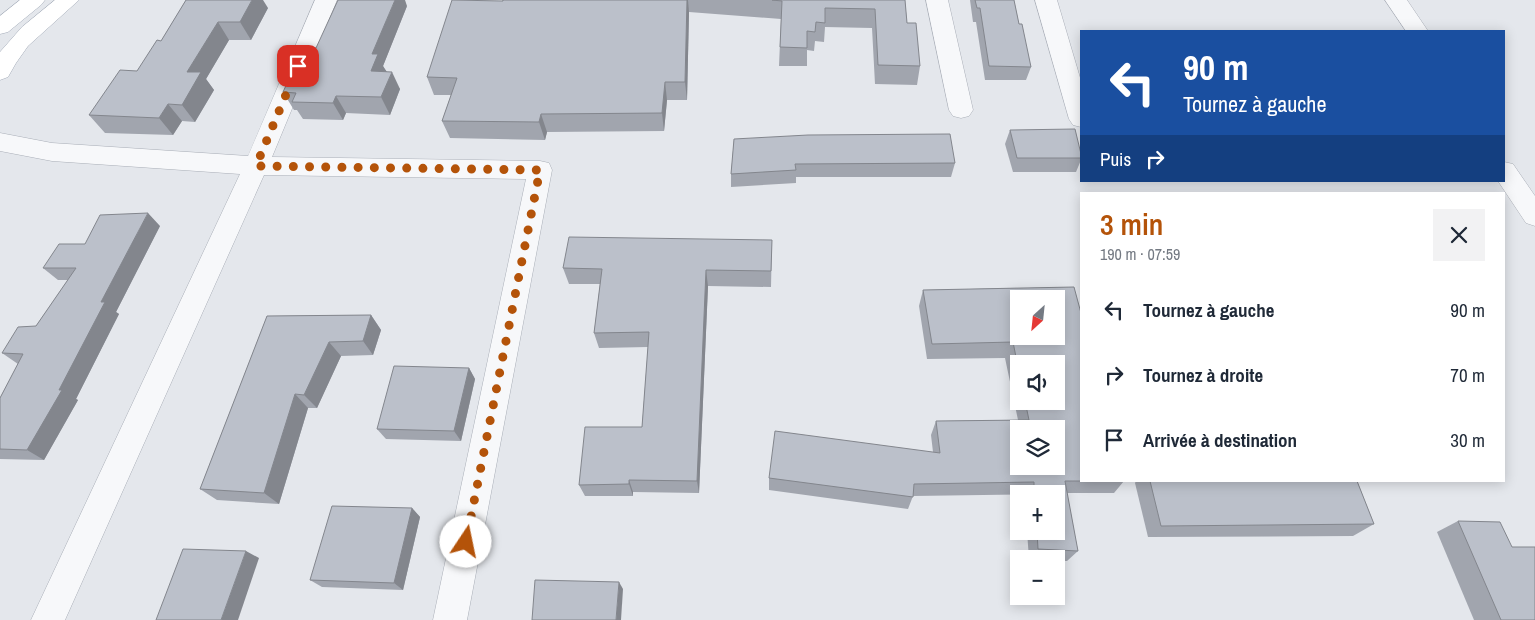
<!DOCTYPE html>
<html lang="fr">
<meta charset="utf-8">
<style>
body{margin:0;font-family:"Archivo Narrow",sans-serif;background:#f2f2f3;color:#1f2937;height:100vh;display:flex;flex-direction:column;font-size:19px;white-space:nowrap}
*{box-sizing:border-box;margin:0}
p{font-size:16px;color:#747a83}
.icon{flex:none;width:28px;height:28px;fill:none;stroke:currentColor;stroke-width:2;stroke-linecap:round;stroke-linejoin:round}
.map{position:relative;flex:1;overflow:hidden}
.side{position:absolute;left:1080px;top:192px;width:425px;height:290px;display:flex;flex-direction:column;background:#fff;border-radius:0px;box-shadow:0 2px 12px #0003}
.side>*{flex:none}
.banner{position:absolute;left:1080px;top:30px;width:425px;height:152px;border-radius:0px;box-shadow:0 2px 12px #0003;background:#1a4fa0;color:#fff;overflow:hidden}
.needle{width:32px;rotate:207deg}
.controls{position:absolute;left:1010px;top:290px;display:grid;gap:10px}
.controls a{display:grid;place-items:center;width:55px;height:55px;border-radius:0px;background:#fff;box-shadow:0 2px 12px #0003;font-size:25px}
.pin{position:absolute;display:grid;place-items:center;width:42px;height:42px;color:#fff;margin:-21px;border-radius:10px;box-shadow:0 2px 8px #0006}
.me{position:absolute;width:55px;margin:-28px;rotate:11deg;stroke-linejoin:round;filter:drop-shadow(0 0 4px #0008)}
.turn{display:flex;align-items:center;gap:18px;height:105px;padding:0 20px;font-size:22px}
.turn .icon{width:65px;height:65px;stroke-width:2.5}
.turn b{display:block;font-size:35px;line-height:42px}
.then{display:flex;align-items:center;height:48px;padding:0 20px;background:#0003;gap:10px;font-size:19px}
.round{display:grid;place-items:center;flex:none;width:52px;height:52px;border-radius:0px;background:#f2f2f3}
.head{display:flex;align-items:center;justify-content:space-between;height:85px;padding:0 20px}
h1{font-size:30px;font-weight:600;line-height:38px;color:#b45309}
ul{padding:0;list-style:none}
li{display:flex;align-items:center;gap:15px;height:65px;padding:0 20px}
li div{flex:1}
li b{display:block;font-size:19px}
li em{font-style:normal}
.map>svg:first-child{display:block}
</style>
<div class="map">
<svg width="1535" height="620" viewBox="0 0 1535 620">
<rect width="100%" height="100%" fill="#e4e7ec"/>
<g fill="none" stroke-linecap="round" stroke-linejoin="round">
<g stroke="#a9aeb7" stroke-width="1">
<g id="minor">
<polygon points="315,0 337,0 272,157 540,161 549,163 552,170 467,620 433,620 526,179 264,175 65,620 31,620 240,174 52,161 0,151 0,133 52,143 248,156"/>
<polygon points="926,0 948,0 973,110 969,116 961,118 953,116 949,110"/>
<polygon points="1035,0 1057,0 1081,81 1081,127 1073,125 1069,119"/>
<polygon points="1385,0 1407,0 1428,31 1406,31"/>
<polygon points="1504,162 1513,164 1535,196 1535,226 1526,223 1498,181 1504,181"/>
</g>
</g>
<g stroke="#a3abb8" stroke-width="1">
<g id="major">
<polygon points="20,0 45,0 41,5 8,32 0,34 0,16"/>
<polygon points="55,0 79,0 28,46 16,63 8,77 0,80 0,52 22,27"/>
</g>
</g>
<use href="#minor" fill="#f7f8fa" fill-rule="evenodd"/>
<use href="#major" fill="#fff" fill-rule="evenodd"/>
</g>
<g fill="#a1a5ae" fill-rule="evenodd">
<polygon points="186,0 268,8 251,40 229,40 206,79 214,90 195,122 182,121 173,135 105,133 89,115 137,71 161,41"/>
<polygon points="503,0 905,0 907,23 920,66 917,85 875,84 872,28 825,27 824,42 815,41 814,51 807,50 807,66 779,66 781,19 689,12 687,100 667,100 664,131 547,132 545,140 450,138 442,121 451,95 434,95 427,77"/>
<polygon points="970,0 1014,0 1019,24 1031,67 1026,80 985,80 976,22 973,22"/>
<polygon points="407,6 383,66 386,72 400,89 390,115 346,113 343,120 303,119 297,110 294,110 283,92"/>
<polygon points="1010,130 1081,154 1081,160 1076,172 1013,172 1005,144"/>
<polygon points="734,139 955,163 951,177 796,177 796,183 731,187 731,174"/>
<polygon points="160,226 116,312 119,314 76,399 78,400 44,460 0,459 0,398 18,364 2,353 36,326 68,280 58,280 43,268"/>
<polygon points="772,240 771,287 708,286 699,493 633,492 633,496 585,496 579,485 642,427 648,347 599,348 594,333 600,284 569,284 563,268"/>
<path d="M1074,287L1081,481H1124L1114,493H1067L1078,551L1067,561H1056V559H1029L1027,531H1056V494L913,496L908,509L769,490V478L933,452L931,435L936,421L1018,420L1005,358L927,359L919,306L923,290ZM1019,364L1056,401H1019Z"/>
<polygon points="371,315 381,330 373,355 341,356 317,408 308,408 279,504 217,500 200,489 267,316"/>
<polygon points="469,368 475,379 461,441 386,439 377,429"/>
<polygon points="1136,481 1357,481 1374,524 1353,536 1148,537 1135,483"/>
<polygon points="412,508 420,517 403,590 322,587 310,580"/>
<polygon points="1458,521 1535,620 1474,620 1437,532"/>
</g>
<g fill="#83868d">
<polygon points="252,0 263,0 268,8 251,40 240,22"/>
<polygon points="395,0 405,0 407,6 383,66 387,72 371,71 372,54"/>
<polygon points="687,0 688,0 689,12 687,100 685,82"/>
<polygon points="218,22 229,40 206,79 214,90 195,122 182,105 187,72"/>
<polygon points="392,72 400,89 390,115 381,97"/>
<polygon points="665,82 667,100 664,131 662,113"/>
<polygon points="336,96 346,113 343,120 333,103"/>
<polygon points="168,104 182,121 173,135 159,118"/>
<polygon points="541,114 547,132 545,140 539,122"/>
<polygon points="148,213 160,226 116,312 119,314 76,399 78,400 44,460 27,450 59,390 101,302"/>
<polygon points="706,270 708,286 699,493 697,481"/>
<polygon points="371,315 381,330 373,355 363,341"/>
<polygon points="329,342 341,356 317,408 304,395"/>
<polygon points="469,368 475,379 461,441 454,431"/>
<polygon points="295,394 308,408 279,504 264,493"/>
<polygon points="629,480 633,492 633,496 629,484"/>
<polygon points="412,508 420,517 403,590 394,583"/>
<polygon points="246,551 259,558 238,620 221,620"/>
<polygon points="619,582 623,589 621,620 616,620"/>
</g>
<g fill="#bbc0ca" stroke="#83868d" fill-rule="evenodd">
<polygon points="186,0 252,0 240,22 218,22 187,72 201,72 182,105 168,104 159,118 89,115 120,70 137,71 157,40 161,41"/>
<polygon points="338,0 395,0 372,54 378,54 371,71 392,72 381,97 336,96 333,103 292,102 296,93 283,92 304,47 316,48"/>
<polygon points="452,0 503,1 503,0 687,0 685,82 665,82 662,113 541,114 539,122 442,121 457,78 427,77"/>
<polygon points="772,0 905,0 907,23 916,23 920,66 878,65 875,9 825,8 825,23 816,22 815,32 807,31 807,48 780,47 782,1"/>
<polygon points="975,0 1014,0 1019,24 1022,24 1031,67 989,66 980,8 977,8"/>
<polygon points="1075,129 1081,154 1081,158 1017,158 1010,130"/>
<polygon points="950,134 955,163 795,164 796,170 731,174 734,139 808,135"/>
<polygon points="148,213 101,302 105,302 59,390 62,390 27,450 0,449 0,398 23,354 2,353 18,327 36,326 76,268 43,268 59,244 85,244 100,215"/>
<polygon points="569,237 772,240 771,271 706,270 697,481 629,480 629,484 579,485 585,427 642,427 649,332 594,333 602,269 563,268"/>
<path d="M1074,287L1081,313V481H1065L1078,551L1038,549L1037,531H1056V494H1034V482L914,484L913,497L769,478L775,431L940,453L936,421L1029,420L1025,401H1056V364H1019V372L1013,342L932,344L923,290ZM1019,299H1056V336H1019ZM1019,429H1056V466H1019Z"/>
<polygon points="371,315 363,341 329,342 304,395 295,394 264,493 200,489 267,316"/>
<polygon points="394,366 469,368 454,431 377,429"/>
<polygon points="1150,481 1357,481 1374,524 1161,526"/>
<polygon points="332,506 412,508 394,583 310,580"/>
<polygon points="1458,521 1500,522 1512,547 1535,547 1535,620 1501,620"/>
<polygon points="183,549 246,551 221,620 156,620"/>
<polygon points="535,580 619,582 616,620 532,620"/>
</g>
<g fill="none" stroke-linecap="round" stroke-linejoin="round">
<polyline stroke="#b45309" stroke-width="9" stroke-dasharray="0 16.2" points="298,66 256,166 540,170 466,542"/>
</g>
</svg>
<div class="controls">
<a><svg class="needle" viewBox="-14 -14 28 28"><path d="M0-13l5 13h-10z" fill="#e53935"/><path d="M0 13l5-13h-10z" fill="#747a83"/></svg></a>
<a><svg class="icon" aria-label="sound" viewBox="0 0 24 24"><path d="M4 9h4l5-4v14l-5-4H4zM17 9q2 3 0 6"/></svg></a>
<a><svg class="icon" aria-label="layers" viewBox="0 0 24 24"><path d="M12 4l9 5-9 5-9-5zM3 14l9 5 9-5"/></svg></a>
<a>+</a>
<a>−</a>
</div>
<div class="pin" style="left:298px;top:66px;background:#d93025"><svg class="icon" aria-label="arrive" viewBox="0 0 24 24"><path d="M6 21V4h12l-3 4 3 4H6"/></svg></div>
<svg class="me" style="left:466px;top:542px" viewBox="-20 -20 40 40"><circle r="19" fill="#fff"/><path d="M0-13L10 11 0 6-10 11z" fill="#b45309"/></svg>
<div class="banner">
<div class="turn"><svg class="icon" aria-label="left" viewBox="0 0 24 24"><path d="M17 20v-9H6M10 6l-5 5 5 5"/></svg><div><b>90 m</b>Tournez à gauche</div></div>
<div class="then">Puis<svg class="icon" aria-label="right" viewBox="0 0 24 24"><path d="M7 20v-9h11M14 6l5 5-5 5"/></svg></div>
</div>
<section class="side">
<div class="head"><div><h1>3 min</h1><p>190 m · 07:59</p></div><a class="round"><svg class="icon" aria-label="close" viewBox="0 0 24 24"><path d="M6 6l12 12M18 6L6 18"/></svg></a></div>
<ul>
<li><svg class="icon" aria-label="left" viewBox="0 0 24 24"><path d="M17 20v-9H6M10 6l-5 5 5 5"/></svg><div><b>Tournez à gauche</b></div><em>90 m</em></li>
<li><svg class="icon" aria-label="right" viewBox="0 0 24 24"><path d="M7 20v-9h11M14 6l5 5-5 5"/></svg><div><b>Tournez à droite</b></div><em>70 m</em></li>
<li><svg class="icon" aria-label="arrive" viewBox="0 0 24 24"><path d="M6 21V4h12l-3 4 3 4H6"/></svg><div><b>Arrivée à destination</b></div><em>30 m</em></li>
</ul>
</section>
</div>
